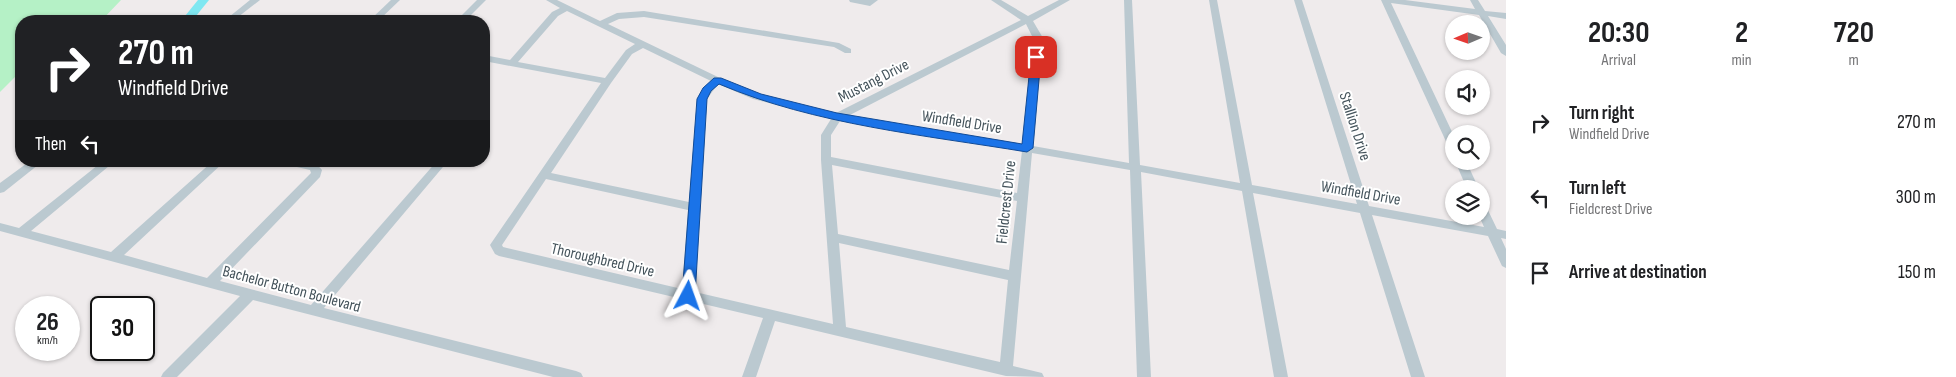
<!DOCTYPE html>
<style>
body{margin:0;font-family:"Sofia Sans Condensed",sans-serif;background:#f6f6f6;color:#202124;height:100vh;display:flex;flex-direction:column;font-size:19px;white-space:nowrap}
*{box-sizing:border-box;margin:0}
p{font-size:16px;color:#757577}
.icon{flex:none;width:28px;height:28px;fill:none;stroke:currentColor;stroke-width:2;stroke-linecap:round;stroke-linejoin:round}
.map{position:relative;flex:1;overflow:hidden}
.sheet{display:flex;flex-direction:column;background:#fff;width:450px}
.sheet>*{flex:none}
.banner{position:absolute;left:15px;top:15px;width:475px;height:152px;border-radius:20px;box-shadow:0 1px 4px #0004;background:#202124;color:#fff;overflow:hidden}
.needle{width:32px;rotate:268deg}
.tools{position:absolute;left:1445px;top:15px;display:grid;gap:10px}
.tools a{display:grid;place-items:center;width:45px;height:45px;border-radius:50%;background:#fff;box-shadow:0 1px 4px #0004;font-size:25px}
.speed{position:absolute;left:15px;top:296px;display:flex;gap:10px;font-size:25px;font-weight:700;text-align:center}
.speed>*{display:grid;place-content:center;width:65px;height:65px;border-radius:50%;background:#fff;box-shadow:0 1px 4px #0004;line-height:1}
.speed small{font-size:12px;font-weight:400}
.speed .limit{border:2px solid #111;border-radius:8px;background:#fff;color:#111}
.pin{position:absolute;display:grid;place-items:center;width:42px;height:42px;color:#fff;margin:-21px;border-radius:10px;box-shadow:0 2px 8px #0006}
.me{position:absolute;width:55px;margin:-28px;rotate:4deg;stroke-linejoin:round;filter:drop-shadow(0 0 4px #0008)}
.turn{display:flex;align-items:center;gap:18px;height:105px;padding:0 20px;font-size:22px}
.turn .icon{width:65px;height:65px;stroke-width:2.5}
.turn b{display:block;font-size:35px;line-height:42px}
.then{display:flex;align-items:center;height:48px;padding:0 20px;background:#0003;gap:10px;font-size:19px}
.eta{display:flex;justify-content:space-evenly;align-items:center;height:85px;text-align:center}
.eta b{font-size:30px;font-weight:700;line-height:35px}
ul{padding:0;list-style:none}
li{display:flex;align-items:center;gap:15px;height:75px;padding:0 20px}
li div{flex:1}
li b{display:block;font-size:19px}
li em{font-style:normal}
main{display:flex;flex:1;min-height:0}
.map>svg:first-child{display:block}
</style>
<main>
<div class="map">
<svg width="1506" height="377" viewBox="0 0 1506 377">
<rect width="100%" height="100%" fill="#efebec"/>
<polygon fill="#b5f1c6" points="0,0 121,0 101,21 21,21 21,71 0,92"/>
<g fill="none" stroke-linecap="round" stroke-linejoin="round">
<polygon fill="#7fe7f1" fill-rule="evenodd" points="198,0 209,0 192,21 181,21"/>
<g fill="#bbc9d0" fill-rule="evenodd">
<polygon points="250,0 260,0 233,21 224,21"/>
<polygon points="391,0 400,0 378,21 369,21"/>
<polygon points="477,0 486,0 465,21 456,21"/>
<path d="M546,0H557L600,21L617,13L644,11L839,43L851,49V53H845L834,47L644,17L619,19L608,24L720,78L760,95L836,113L1021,20L991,0H1001L1028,16L1059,0H1070L1033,21L1043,38L1033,146L1129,163L1124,0H1132L1140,165L1240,183L1209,0H1217L1252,185L1357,204L1294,0H1302L1369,206L1484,227L1479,216H1481V203L1485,204L1497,229L1506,231V239L1501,238L1506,249V268L1502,266L1488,236L1372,215L1425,377H1411L1360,213L1253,193L1288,377H1274L1242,191L1141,172L1151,377H1137L1130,170L1032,153L1013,366L1042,373L1044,377L1006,376L775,321L756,377H742L763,318L499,256L495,254L490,245L492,242L601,83L484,61V55L510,60L552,12L560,8ZM567,11L635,44L626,50L605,78L518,62L558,16ZM1026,24L1033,38L1022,144L848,116ZM643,48L711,81L704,88L697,99L689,202L551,173L611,83L632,54ZM718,84L753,99L831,119L821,135V160L833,324L695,292L707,99ZM840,121L1022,151L1017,193L831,157V135ZM832,165L1017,201L1009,270L838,234ZM546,179L688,210L682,289L503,247L502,245ZM839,243L1008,280L1000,362L846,327Z"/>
<polygon points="849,0 878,0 870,6 850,2"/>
<polygon points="1381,0 1405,0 1475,9 1470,0 1478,0 1485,11 1506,13 1506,19 1488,16 1506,45 1506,56 1501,53 1479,15 1391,3 1454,136 1454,151 1449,148"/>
<polygon points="30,161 43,161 4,192 0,193 0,183"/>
<path d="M103,161H115L31,231L111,252L213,161H225L124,255L207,278L311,173L310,170L284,164L283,161C296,161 314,158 322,170L320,177L220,281L311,305L437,161H448L324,308L576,371L581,373L583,377H553L253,300L177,377H161L163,373L240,296L0,231V223L19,228Z"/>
<polygon points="1455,161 1466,161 1479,189 1467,189"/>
</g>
</g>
<path fill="#1a73e8" stroke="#114b97" d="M1036,54L1041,57L1033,148L1027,152C924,135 816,125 719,84L711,91L707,99L695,296L693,299H684L682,296L697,99L703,88L714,78H721L761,94L837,113L1022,144L1031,57Z"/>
<g text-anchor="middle" stroke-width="4" stroke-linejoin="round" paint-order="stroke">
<g font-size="16" fill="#43525a" stroke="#fff">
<text transform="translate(873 80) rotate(-27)" y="6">Mustang Drive</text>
<text transform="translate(962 121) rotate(9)" y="6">Windfield Drive</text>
<text transform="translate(1356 126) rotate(72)" y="6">Stallion Drive</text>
<text transform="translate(1361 192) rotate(10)" y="6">Windfield Drive</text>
<text transform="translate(1005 202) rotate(-84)" y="6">Fieldcrest Drive</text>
<text transform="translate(603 259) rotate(13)" y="6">Thoroughbred Drive</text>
<text transform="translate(292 288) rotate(15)" y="6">Bachelor Button Boulevard</text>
</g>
</g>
</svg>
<div class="tools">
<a><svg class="needle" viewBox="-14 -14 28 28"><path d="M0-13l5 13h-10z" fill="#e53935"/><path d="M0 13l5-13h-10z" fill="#757577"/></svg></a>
<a><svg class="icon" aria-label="sound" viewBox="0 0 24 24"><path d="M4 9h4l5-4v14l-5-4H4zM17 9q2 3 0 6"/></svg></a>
<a><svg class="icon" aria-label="search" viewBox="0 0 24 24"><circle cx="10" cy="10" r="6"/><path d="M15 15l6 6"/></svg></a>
<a><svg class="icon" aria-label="layers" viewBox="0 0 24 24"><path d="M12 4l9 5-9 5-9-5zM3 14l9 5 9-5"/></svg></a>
</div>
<div class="speed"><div>26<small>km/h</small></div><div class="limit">30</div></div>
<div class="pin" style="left:1036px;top:57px;background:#d93025"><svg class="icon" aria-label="arrive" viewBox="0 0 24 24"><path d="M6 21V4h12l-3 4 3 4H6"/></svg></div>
<svg class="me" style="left:688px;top:296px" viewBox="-20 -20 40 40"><path d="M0-17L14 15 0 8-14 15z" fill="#1a73e8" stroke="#fff" stroke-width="4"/></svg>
<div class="banner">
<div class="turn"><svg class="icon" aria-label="right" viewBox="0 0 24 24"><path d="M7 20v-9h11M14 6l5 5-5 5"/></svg><div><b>270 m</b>Windfield Drive</div></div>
<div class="then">Then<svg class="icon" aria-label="left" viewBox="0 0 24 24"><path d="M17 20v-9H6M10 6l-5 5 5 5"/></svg></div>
</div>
</div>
<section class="sheet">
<div class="eta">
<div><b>20:30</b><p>Arrival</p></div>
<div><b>2</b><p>min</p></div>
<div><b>720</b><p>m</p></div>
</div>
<ul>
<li><svg class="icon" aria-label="right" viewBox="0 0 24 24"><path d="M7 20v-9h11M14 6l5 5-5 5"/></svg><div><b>Turn right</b><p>Windfield Drive</p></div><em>270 m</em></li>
<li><svg class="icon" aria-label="left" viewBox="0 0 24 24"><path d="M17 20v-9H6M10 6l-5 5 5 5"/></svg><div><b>Turn left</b><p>Fieldcrest Drive</p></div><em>300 m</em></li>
<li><svg class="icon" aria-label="arrive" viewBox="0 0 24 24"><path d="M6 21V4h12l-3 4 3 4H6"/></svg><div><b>Arrive at destination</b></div><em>150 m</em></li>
</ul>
</section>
</main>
